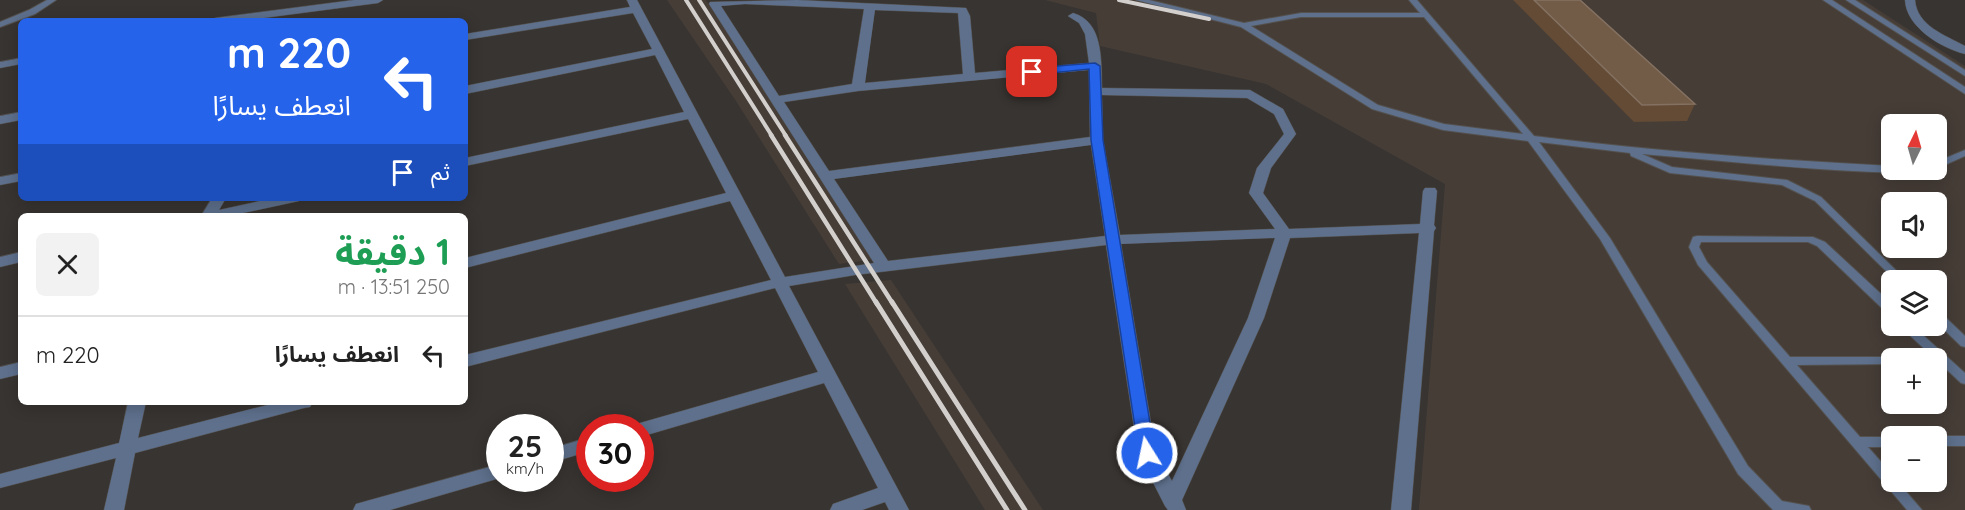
<!DOCTYPE html>
<html lang="ar">
<meta charset="utf-8">
<style>
body{margin:0;font-family:Quicksand,"Noto Sans Arabic",sans-serif;background:#f2f2f2;color:#222;direction:rtl;height:100vh;display:flex;flex-direction:column;font-size:22px;white-space:nowrap}
*{box-sizing:border-box;margin:0}
p{font-size:20px;color:#767676}
.icon{flex:none;width:33px;height:33px;fill:none;stroke:currentColor;stroke-width:2;stroke-linecap:round;stroke-linejoin:round}
.map{position:relative;flex:1;overflow:hidden;direction:ltr}
.panel{position:absolute;left:18px;top:213px;width:450px;height:192px;display:flex;flex-direction:column;background:#fff;border-radius:9px;box-shadow:0 3px 15px #0003;direction:rtl}
.panel>*{flex:none}
.hud{position:absolute;left:18px;top:18px;width:450px;height:183px;border-radius:9px;box-shadow:0 3px 15px #0003;direction:rtl;background:#2563eb;color:#fff;overflow:hidden}
.needle{width:39px;rotate:5deg}
.controls{position:absolute;left:1881px;top:114px;display:grid;gap:12px}
.controls a{display:grid;place-items:center;width:66px;height:66px;border-radius:9px;background:#fff;box-shadow:0 3px 15px #0003;font-size:30px}
.speed{position:absolute;left:486px;top:414px;display:flex;gap:12px;font-size:30px;font-weight:700;text-align:center}
.speed>*{display:grid;place-content:center;width:78px;height:78px;border-radius:50%;background:#fff;box-shadow:0 3px 15px #0003;line-height:1}
.speed small{font-size:15px;font-weight:400}
.speed .limit{border:9px solid #d22;background:#fff;color:#111}
.pin{position:absolute;display:grid;place-items:center;width:51px;height:51px;color:#fff;margin:-26px;border-radius:12px;box-shadow:0 3px 9px #0006}
.me{position:absolute;width:66px;margin:-33px;rotate:350deg;stroke-linejoin:round;filter:drop-shadow(0 0 4px #0008)}
.turn{display:flex;align-items:center;gap:21px;height:126px;padding:0 18px;font-size:27px}
.turn .icon{width:78px;height:78px;stroke-width:2.5}
.turn b{display:block;font-size:42px;line-height:51px}
.then{display:flex;align-items:center;height:57px;padding:0 18px;background:#0003;gap:12px;font-size:22px}
.round{display:grid;place-items:center;flex:none;width:63px;height:63px;border-radius:9px;background:#f2f2f2}
.overview{display:flex;align-items:center;justify-content:space-between;height:102px;padding:0 18px}
h1{font-size:36px;font-weight:700;line-height:45px;color:#1e9e55}
ul{padding:0;list-style:none}
li{display:flex;align-items:center;gap:18px;height:78px;padding:0 18px;border-top:2px solid #e0e0e0}
li div{flex:1}
li b{display:block;font-size:22px}
li em{font-style:normal}
.map>svg:first-child{display:block}
</style>
<div class="map">
<svg width="1965" height="510" viewBox="0 0 1965 510">
<rect width="100%" height="100%" fill="#383431"/>
<g fill="#463d37" fill-rule="evenodd">
<polygon points="667,0 706,0 876,259 839,264 736,101"/>
<path d="M1045,0H1863L1965,66V510H1419L1445,184L1266,84L1100,46L1096,13ZM1892,124H1936V170H1892ZM1892,202H1936V248H1892ZM1892,280H1936V326H1892ZM1892,358H1936V404H1892ZM1892,436H1936V482H1892Z"/>
<polygon points="891,280 1043,510 985,510 845,284"/>
</g>
<g fill="none" stroke-linecap="round" stroke-linejoin="round">
<g stroke="#54514e" stroke-width="2">
<g id="lane">
<polygon points="47,0 56,0 35,14 0,27 0,22 29,10"/>
<path d="M1136,0H1149L1244,23L1301,13H1420L1409,0H1417L1534,136C1653,151 1772,160 1892,166V170H1933L1932,172L1929,173C1834,173 1737,162 1642,154L1672,167L1787,180L1821,197L1906,280H1895L1815,201L1782,185L1670,173L1631,156L1630,153L1539,142L1610,238L1748,466L1782,501L1809,506L1811,510H1773L1738,474L1600,239L1528,141L1443,130L1372,109L1241,27ZM1301,17H1424L1523,134L1444,124L1378,105L1251,26Z"/>
<polygon points="1823,0 1832,0 1965,87 1965,94"/>
<polygon points="1846,0 1855,0 1965,70 1965,76"/>
<polygon points="1965,150 1965,156 1936,169 1936,162"/>
<polygon points="1697,236 1813,237 1825,242 1892,304 1892,315 1888,314 1817,246 1808,242 1701,242 1699,247 1707,262 1790,357 1896,357 1897,358 1892,358 1892,364 1797,365 1860,437 1892,437 1892,447 1868,447 1892,474 1892,482 1898,482 1922,510 1907,510 1698,265 1689,247 1693,237"/>
<polygon points="1936,311 1940,312 1965,336 1965,347 1961,346 1936,322"/>
<polygon points="1902,326 1913,326 1965,373 1965,384 1961,383 1903,329"/>
<polygon points="1935,436 1965,436 1965,446 1936,446 1936,436"/>
</g>
</g>
<g stroke="#54514e" stroke-width="1">
<g id="street">
<polygon points="354,0 383,0 378,3 240,21 210,21 215,18"/>
<path d="M627,0H637L785,277L874,263L709,4L710,2L797,0L966,8L970,16L975,73L1089,63L1085,34L1079,23L1068,16L1073,13C1104,22 1101,61 1102,88L1250,90L1283,109L1296,134L1271,168L1263,193L1289,229L1420,224L1423,191L1425,188H1435L1437,191L1434,225L1436,228L1434,231L1411,510H1391L1419,233L1290,238L1264,318L1182,500L1186,510H1168L1165,506L1138,453L1106,245L855,275L789,286L909,510H889L885,502L862,510H830L833,504L878,488L824,383L640,437V428H632L640,423L818,372L775,288L465,367V355L771,280L730,201L465,268V258L726,193L688,119L465,166V158L684,112L655,55L465,94V86L652,49L633,13L465,40V34L630,7ZM745,4L864,9L852,84L779,96L721,6ZM875,10L958,13L963,74L865,83ZM1089,70L1090,137L829,171L784,102L858,91ZM1102,95L1247,98L1274,114L1284,134L1257,168L1249,193L1275,229L1120,235L1103,140ZM1091,145L1105,236L888,261L834,179ZM1275,238L1248,318L1172,481L1156,453L1121,244Z"/>
<path d="M1905,0H1915C1917,26 1945,35 1965,46V54C1941,48 1906,27 1905,0Z"/>
<polygon points="21,58 21,64 0,68 0,62"/>
<polygon points="21,112 21,120 0,124 0,116"/>
<polygon points="21,173 21,181 0,185 0,177"/>
<polygon points="212,198 226,198 219,210 274,198 301,198 299,201 229,216 201,216"/>
<polygon points="21,252 21,262 0,267 0,257"/>
<polygon points="21,362 21,374 0,379 0,367"/>
<polygon points="128,402 146,402 138,438 279,402 313,402 310,407 304,408 135,453 124,510 104,510 116,458 0,488 0,474 119,443"/>
<polygon points="590,437 590,451 550,463 550,449"/>
<polygon points="500,464 500,478 390,510 353,510 356,504 363,502"/>
</g>
</g>
<use href="#lane" fill="#5e708c" fill-rule="evenodd"/>
<use href="#street" fill="#5e708c" fill-rule="evenodd"/>
<g stroke="#d2cfcd" stroke-width="4">
<polyline points="686,0 772,136"/>
<polyline points="699,0 786,136"/>
<polyline points="1119,0 1209,19"/>
</g>
<g stroke="#d2cfcd" stroke-width="4.5">
<polyline points="771,135 877,304"/>
<polyline points="785,135 893,304"/>
</g>
<g stroke="#d2cfcd" stroke-width="5">
<polyline points="876,302 1007,510"/>
<polyline points="892,302 1025,510"/>
</g>
</g>
<polygon fill="#634b35" points="1513,0 1580,0 1695,104 1687,121 1634,122"/>
<polygon fill="#725c48" stroke="#847161" stroke-width="1.5" points="1534,0 1580,0 1695,104 1642,105"/>
<polygon fill="#2563eb" stroke="#184099" stroke-width="1.5" points="1095,63 1100,66 1103,140 1155,453 1153,457 1147,459 1141,457 1139,453 1091,140 1089,69 1032,75 1027,72 1032,68"/>
</svg>
<div class="controls">
<a><svg class="needle" viewBox="-14 -14 28 28"><path d="M0-13l5 13h-10z" fill="#e53935"/><path d="M0 13l5-13h-10z" fill="#767676"/></svg></a>
<a><svg class="icon" aria-label="sound" viewBox="0 0 24 24"><path d="M4 9h4l5-4v14l-5-4H4zM17 9q2 3 0 6"/></svg></a>
<a><svg class="icon" aria-label="layers" viewBox="0 0 24 24"><path d="M12 4l9 5-9 5-9-5zM3 14l9 5 9-5"/></svg></a>
<a>+</a>
<a>−</a>
</div>
<div class="speed"><div>25<small>km/h</small></div><div class="limit">30</div></div>
<div class="pin" style="left:1032px;top:72px;background:#d93025"><svg class="icon" aria-label="arrive" viewBox="0 0 24 24"><path d="M6 21V4h12l-3 4 3 4H6"/></svg></div>
<svg class="me" style="left:1147px;top:453px" viewBox="-20 -20 40 40"><circle r="17" fill="#2563eb" stroke="#fff" stroke-width="3"/><path d="M0-11L8 9 0 5-8 9z" fill="#fff"/></svg>
<div class="hud">
<div class="turn"><svg class="icon" aria-label="left" viewBox="0 0 24 24"><path d="M17 20v-9H6M10 6l-5 5 5 5"/></svg><div><b>220 m</b>انعطف يسارًا</div></div>
<div class="then">ثم<svg class="icon" aria-label="arrive" viewBox="0 0 24 24"><path d="M6 21V4h12l-3 4 3 4H6"/></svg></div>
</div>
<section class="panel">
<div class="overview"><div><h1>1 دقيقة</h1><p>250 m · 13:51</p></div><a class="round"><svg class="icon" aria-label="close" viewBox="0 0 24 24"><path d="M6 6l12 12M18 6L6 18"/></svg></a></div>
<ul>
<li><svg class="icon" aria-label="left" viewBox="0 0 24 24"><path d="M17 20v-9H6M10 6l-5 5 5 5"/></svg><div><b>انعطف يسارًا</b></div><em>220 m</em></li>
</ul>
</section>
</div>
